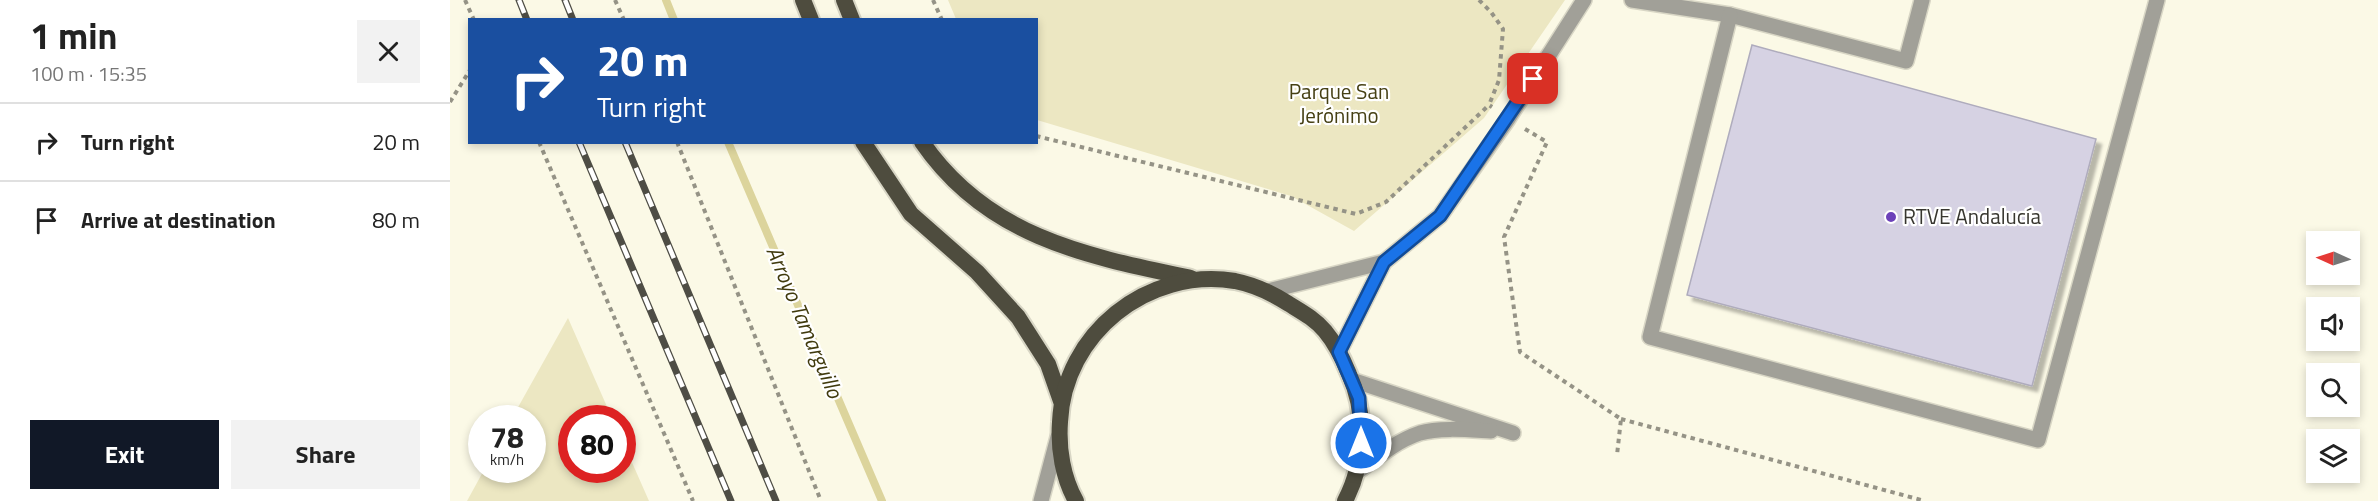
<!DOCTYPE html>
<meta charset="utf-8">
<style>
body{margin:0;font-family:"Titillium Web",sans-serif;background:#f2f2f2;color:#222;height:100vh;display:flex;flex-direction:column;font-size:22px;white-space:nowrap}
*{box-sizing:border-box;margin:0}
p{font-size:20px;color:#767676}
.icon{flex:none;width:33px;height:33px;fill:none;stroke:currentColor;stroke-width:2;stroke-linecap:round;stroke-linejoin:round}
.map{position:relative;flex:1;overflow:hidden}
.details{display:flex;flex-direction:column;background:#fff;width:450px}
.details>*{flex:none}
.top-card{position:absolute;left:18px;top:18px;width:570px;height:126px;border-radius:0px;box-shadow:0 3px 9px #0003;background:#1a4fa0;color:#fff;overflow:hidden}
.needle{width:39px;rotate:273deg}
.tools{position:absolute;left:1856px;top:231px;display:grid;gap:12px}
.tools a{display:grid;place-items:center;width:54px;height:54px;border-radius:0px;background:#fff;box-shadow:0 3px 9px #0003;font-size:30px}
.speed{position:absolute;left:18px;top:405px;display:flex;gap:12px;font-size:30px;font-weight:700;text-align:center}
.speed>*{display:grid;place-content:center;width:78px;height:78px;border-radius:50%;background:#fff;box-shadow:0 3px 9px #0003;line-height:1}
.speed small{font-size:15px;font-weight:400}
.speed .limit{border:9px solid #d22;background:#fff;color:#111}
.pin{position:absolute;display:grid;place-items:center;width:51px;height:51px;color:#fff;margin:-26px;border-radius:12px;box-shadow:0 3px 9px #0006}
.me{position:absolute;width:66px;margin:-33px;rotate:0deg;stroke-linejoin:round;filter:drop-shadow(0 0 4px #0008)}
.turn{display:flex;align-items:center;gap:21px;height:126px;padding:0 30px;font-size:27px}
.turn .icon{width:78px;height:78px;stroke-width:2.5}
.turn b{display:block;font-size:42px;line-height:51px}
.round{display:grid;place-items:center;flex:none;width:63px;height:63px;border-radius:0px;background:#f2f2f2}
.headline{display:flex;align-items:center;justify-content:space-between;height:102px;padding:0 30px}
h1{font-size:36px;font-weight:700;line-height:45px}
.cta{display:flex;gap:12px;margin-top:auto;padding:12px 30px}
.cta a{flex:1;height:69px;border-radius:0px;background:#111827;color:#fff;font-size:24px;font-weight:700;line-height:69px;text-align:center}
.cta a+a{background:#f2f2f2;color:#222}
ul{padding:0;list-style:none}
li{display:flex;align-items:center;gap:18px;height:78px;padding:0 30px;border-top:2px solid #e0e0e0}
li div{flex:1}
li b{display:block;font-size:22px}
li em{font-style:normal}
main{display:flex;flex:1;min-height:0}
.map>svg:first-child{display:block}
</style>
<main>
<section class="details">
<div class="headline"><div><h1>1 min</h1><p>100 m · 15:35</p></div><a class="round"><svg class="icon" aria-label="close" viewBox="0 0 24 24"><path d="M6 6l12 12M18 6L6 18"/></svg></a></div>
<ul>
<li><svg class="icon" aria-label="right" viewBox="0 0 24 24"><path d="M7 20v-9h11M14 6l5 5-5 5"/></svg><div><b>Turn right</b></div><em>20 m</em></li>
<li><svg class="icon" aria-label="arrive" viewBox="0 0 24 24"><path d="M6 21V4h12l-3 4 3 4H6"/></svg><div><b>Arrive at destination</b></div><em>80 m</em></li>
</ul>
<div class="cta"><a>Exit</a><a>Share</a></div>
</section>
<div class="map">
<svg width="1928" height="501" viewBox="0 0 1928 501">
<defs>
<filter id="shadow"><feDropShadow dx="5.5" dy="5.5" stdDeviation="1.5" flood-color="#0004"/></filter>
</defs>
<rect width="100%" height="100%" fill="#fbf9e6"/>
<g fill="#ece7c2">
<polygon points="498,0 1115,0 1034,118 904,231 841,196 587,120 586,20 506,19"/>
<polygon points="118,318 162,418 122,418 122,470 172,470 173,442 199,501 17,501 34,470 82,470 82,418 62,418"/>
</g>
<g fill="none" stroke-linecap="round" stroke-linejoin="round">
<g stroke="#dcd49c" stroke-width="8">
<polyline points="216,0 224,20"/>
<polyline points="278,142 432,501"/>
</g>
</g>
<polygon fill="#d6d2e3" stroke="#afacbd" stroke-width="1.5" filter="url(#shadow)" points="1302,45 1646,139 1582,386 1237,295"/>
<g fill="none" stroke-linecap="round" stroke-linejoin="round">
<g stroke="#d8d6c5" stroke-width="18">
<g id="service">
<polyline points="1182,0 1280,15 1456,61 1472,0"/>
<polyline points="1280,15 1200,337 1588,440 1707,0"/>
<polyline points="818,291 934,262"/>
<polyline points="889,352 934,262 990,216 1058,119 1134,0"/>
<polyline points="902,380 1063,433"/>
<path d="M906,473C926,458 946,441 970,433C990,427 1021,430 1041,431"/>
</g>
</g>
<g stroke="#d8d6c5" stroke-width="18">
<polyline id="minor" points="591,501 608,437"/>
</g>
<g stroke="#d8d6c5" stroke-width="20">
<g id="trunk">
<polyline points="353,0 361,20"/>
<polyline points="394,0 402,20"/>
<polyline points="413,142 461,214 527,272 568,317 598,364 611,401"/>
<path d="M472,142C537,237 636,256 741,278"/>
<path d="M626,501C613,478 608,449 610,422C614,334 697,267 785,281C805,285 822,293 839,304C852,312 865,319 875,331C886,344 893,359 899,374C917,413 915,463 895,501"/>
</g>
</g>
<g stroke="#959386" stroke-width="4" stroke-dasharray="4.5 4.5" stroke-linecap="butt">
<polyline points="15,0 24,20"/>
<polyline points="165,0 174,20"/>
<polyline points="483,0 492,20"/>
<polyline points="1029,0 1041,12 1053,29 1049,80 1039,105"/>
<polyline points="0,102 20,70"/>
<polyline points="1075,129 1097,142 1054,237 1070,352 1171,419 1167,455"/>
<polyline points="586,136 906,214 936,202 1039,105 1042,107"/>
<polyline points="89,142 243,501"/>
<polyline points="227,142 371,501"/>
<polyline points="1171,419 1475,501"/>
</g>
<use href="#service" stroke="#a1a098" stroke-width="15"/>
<use href="#minor" stroke="#a1a098" stroke-width="15"/>
<use href="#trunk" stroke="#4e4c3e" stroke-width="16"/>
<g stroke="#4e4d45" stroke-width="7">
<g id="rail">
<polyline points="69,0 77,20"/>
<polyline points="115,0 123,20"/>
<polyline points="129,142 281,501"/>
<polyline points="175,142 326,501"/>
</g>
</g>
<use href="#rail" stroke="#fff" stroke-width="4.5" stroke-dasharray="14" stroke-linecap="butt"/>
</g>
<g fill="none" stroke-linecap="round" stroke-linejoin="round">
<g stroke="#114b97" stroke-width="15">
<polyline id="route" points="911,443 909,398 889,352 934,262 990,216 1083,79"/>
</g>
<use href="#route" stroke="#1a73e8" stroke-width="10"/>
</g>
<circle fill="#6c41b9" stroke="#fff" stroke-width="2" cx="1441" cy="217" r="6"/>
<g text-anchor="middle" stroke-width="4.5" stroke-linejoin="round" paint-order="stroke">
<g font-size="21" fill="#464014" stroke="#fff">
<text x="889" y="99">Parque San<tspan x="889" dy="24">Jerónimo</tspan></text>
</g>
<g font-size="21" fill="#37362f" stroke="#fff" text-anchor="start">
<text x="1453" y="224">RTVE Andalucía</text>
</g>
<g font-size="22" font-style="italic" fill="#403a0d" stroke="#fff">
<text transform="translate(355 322) rotate(67)" y="8">Arroyo Tamarguillo</text>
</g>
</g>
</svg>
<div class="tools">
<a><svg class="needle" viewBox="-14 -14 28 28"><path d="M0-13l5 13h-10z" fill="#e53935"/><path d="M0 13l5-13h-10z" fill="#767676"/></svg></a>
<a><svg class="icon" aria-label="sound" viewBox="0 0 24 24"><path d="M4 9h4l5-4v14l-5-4H4zM17 9q2 3 0 6"/></svg></a>
<a><svg class="icon" aria-label="search" viewBox="0 0 24 24"><circle cx="10" cy="10" r="6"/><path d="M15 15l6 6"/></svg></a>
<a><svg class="icon" aria-label="layers" viewBox="0 0 24 24"><path d="M12 4l9 5-9 5-9-5zM3 14l9 5 9-5"/></svg></a>
</div>
<div class="speed"><div>78<small>km/h</small></div><div class="limit">80</div></div>
<div class="pin" style="left:1083px;top:79px;background:#d93025"><svg class="icon" aria-label="arrive" viewBox="0 0 24 24"><path d="M6 21V4h12l-3 4 3 4H6"/></svg></div>
<svg class="me" style="left:911px;top:443px" viewBox="-20 -20 40 40"><circle r="17" fill="#1a73e8" stroke="#fff" stroke-width="3"/><path d="M0-11L8 9 0 5-8 9z" fill="#fff"/></svg>
<div class="top-card">
<div class="turn"><svg class="icon" aria-label="right" viewBox="0 0 24 24"><path d="M7 20v-9h11M14 6l5 5-5 5"/></svg><div><b>20 m</b>Turn right</div></div>
</div>
</div>
</main>
